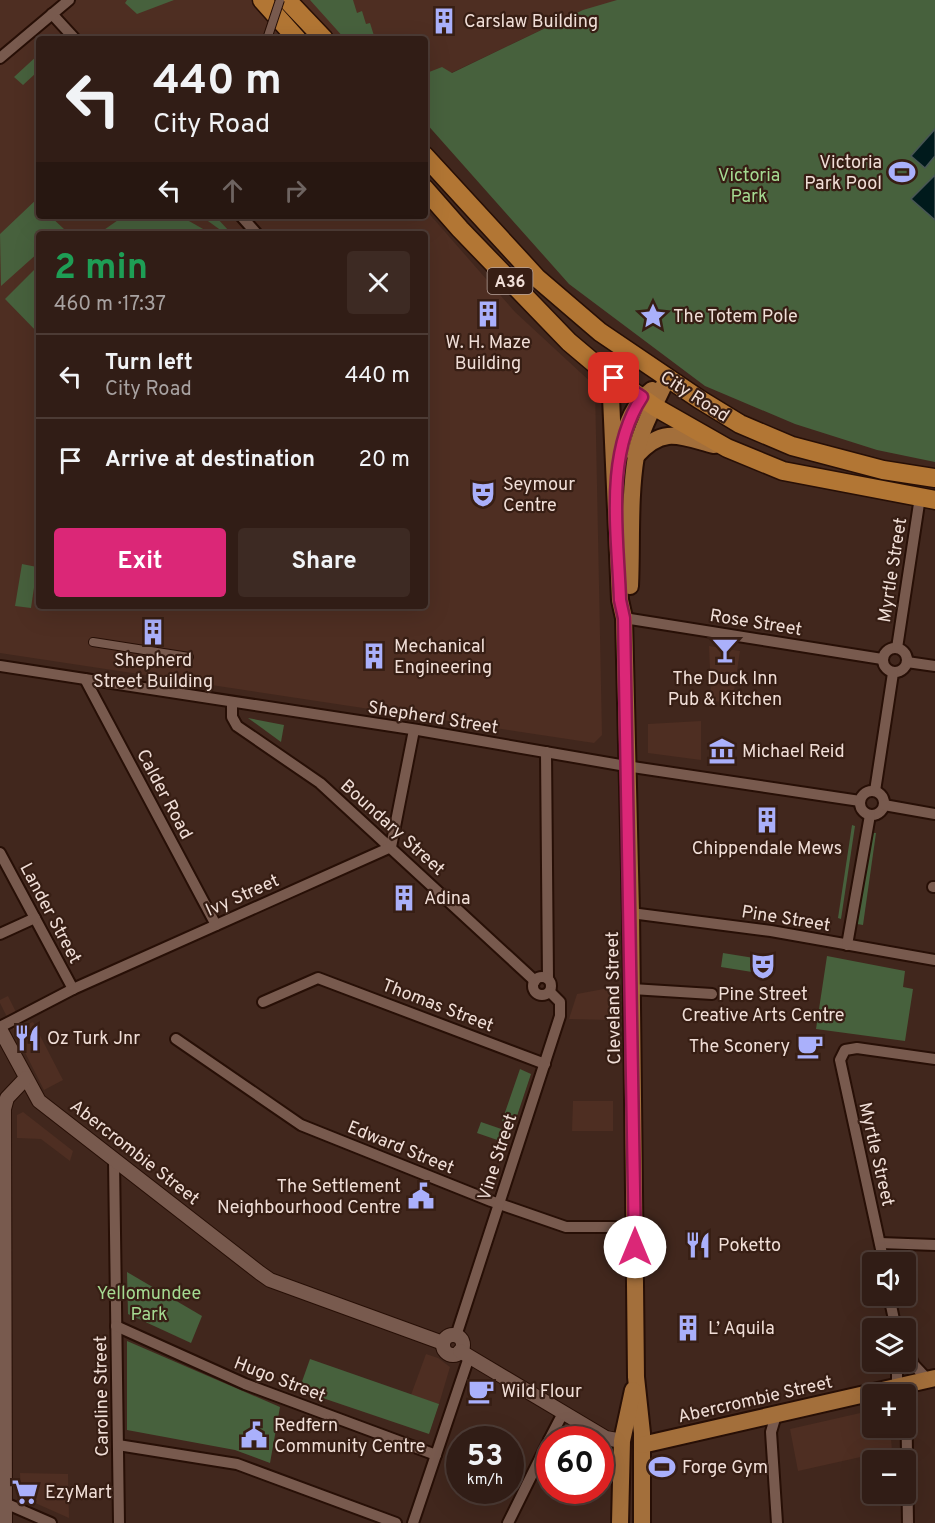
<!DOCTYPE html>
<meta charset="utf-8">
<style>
body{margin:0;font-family:Overpass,sans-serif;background:#3d2a23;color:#f1f3f6;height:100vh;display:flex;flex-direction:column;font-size:22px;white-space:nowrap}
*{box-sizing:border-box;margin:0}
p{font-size:20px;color:#a8a2a1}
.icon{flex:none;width:33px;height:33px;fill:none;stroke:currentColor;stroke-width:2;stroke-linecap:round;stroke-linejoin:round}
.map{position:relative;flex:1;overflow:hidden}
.panel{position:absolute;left:36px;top:231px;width:392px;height:378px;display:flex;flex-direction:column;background:#311d16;border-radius:6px;box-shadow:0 6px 24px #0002,0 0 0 2px #4c3b35}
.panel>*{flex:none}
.guide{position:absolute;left:36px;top:36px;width:392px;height:183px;border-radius:6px;box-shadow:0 6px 24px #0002,0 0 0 2px #4c3b35;background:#311d16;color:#f1f3f6;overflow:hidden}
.fabs{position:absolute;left:862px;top:1252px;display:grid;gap:12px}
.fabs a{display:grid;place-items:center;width:54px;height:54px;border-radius:6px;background:#311d16;box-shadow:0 6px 24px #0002,0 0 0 2px #4c3b35;font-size:30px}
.speed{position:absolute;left:446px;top:1426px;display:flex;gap:12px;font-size:30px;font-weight:700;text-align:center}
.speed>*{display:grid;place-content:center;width:78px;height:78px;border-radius:50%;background:#311d16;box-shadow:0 6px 24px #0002,0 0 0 2px #4c3b35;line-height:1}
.speed small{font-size:15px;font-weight:400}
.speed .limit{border:9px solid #d22;background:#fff;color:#111}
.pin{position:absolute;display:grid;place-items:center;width:51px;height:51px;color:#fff;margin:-26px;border-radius:12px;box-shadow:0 3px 9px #0006}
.me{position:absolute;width:66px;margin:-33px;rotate:0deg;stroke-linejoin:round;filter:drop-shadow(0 0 4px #0008)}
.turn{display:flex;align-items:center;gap:21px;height:126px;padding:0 18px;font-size:27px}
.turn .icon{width:78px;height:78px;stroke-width:2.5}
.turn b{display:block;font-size:42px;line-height:51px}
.lanes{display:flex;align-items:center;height:57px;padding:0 18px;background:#0003;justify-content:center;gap:30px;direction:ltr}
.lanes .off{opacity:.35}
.round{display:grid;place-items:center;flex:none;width:63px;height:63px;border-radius:6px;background:#3d2a23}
.head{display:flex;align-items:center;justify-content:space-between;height:102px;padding:0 18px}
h1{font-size:36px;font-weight:700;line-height:45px;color:#1e9e55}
.cta{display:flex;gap:12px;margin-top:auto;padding:12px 18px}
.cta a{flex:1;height:69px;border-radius:6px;background:#db2777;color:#fff;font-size:24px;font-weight:700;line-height:69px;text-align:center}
.cta a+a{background:#3d2a23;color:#f1f3f6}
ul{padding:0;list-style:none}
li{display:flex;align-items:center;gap:18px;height:84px;padding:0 18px;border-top:2px solid #4c3b35}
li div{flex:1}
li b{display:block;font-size:22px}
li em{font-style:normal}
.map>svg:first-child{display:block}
</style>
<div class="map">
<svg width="935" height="1523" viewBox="0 0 935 1523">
<rect width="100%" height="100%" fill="#41271d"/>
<g fill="#4e2e22" fill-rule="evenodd">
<path d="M0,0H620L558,22L451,73L425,91L424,39H39V216H424L425,209L515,312L595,386L602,735L594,743L0,653ZM39,234H424V606H39Z"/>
<polygon points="709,646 740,651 732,704 715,701 711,695"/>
<polygon points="701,721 701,760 648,753 648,724"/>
<polygon points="609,988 612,990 612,1020 569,1019 577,994"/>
<polygon points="8,996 23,1026 33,1022 63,1080 44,1090 0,1003 0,1000"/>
<polygon points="573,1101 613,1101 613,1131 572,1131"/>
<polygon points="23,1112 73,1151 70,1161 41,1139 17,1138 17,1115"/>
<polygon points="426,1354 438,1358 450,1367 439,1404 411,1395"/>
<polygon points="869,1411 873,1412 873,1428 890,1428 892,1450 798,1471 790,1429"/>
<polygon points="20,1473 68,1474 69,1518 24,1498 21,1495"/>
</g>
<g fill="#47613d">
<polygon points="127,0 174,0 137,14 125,3"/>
<polygon points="310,0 353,0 357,13 362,11 366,24 370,23 375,39 345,39"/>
<polygon points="617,0 935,0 935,462 877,450 795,424 705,386 569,284 425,122 424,74 442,67 452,73 583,10"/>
<polygon points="39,54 39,75 36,73 23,85 14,77"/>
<polygon points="39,197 39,216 50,216 64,229 58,234 39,234 39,252 1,286 0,234"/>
<polygon points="124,216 180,216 212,234 98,234"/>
<polygon points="201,216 215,216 230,232 226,234"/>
<polygon points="39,265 39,334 5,299"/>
<polygon points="22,564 37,567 31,608 15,606"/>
<polygon points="248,718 284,725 281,742"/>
<polygon points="852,825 855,826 841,919 838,918"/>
<polygon points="872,833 876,833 863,925 857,924"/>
<polygon points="723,953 754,958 752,972 721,967"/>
<polygon points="827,956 905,971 903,987 913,989 905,1041 816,1029"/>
<polygon points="520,1069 531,1074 514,1125 502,1121"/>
<polygon points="481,1122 510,1132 506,1143 477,1133"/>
<polygon points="127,1272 202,1316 191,1343 128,1314"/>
<polygon points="127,1341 280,1407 270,1463 235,1450 127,1430"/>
<polygon points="310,1359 439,1404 429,1434 299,1390"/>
</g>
<g fill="#001a1c" stroke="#485554" stroke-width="1.5">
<polygon points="935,129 935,156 925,168 911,156"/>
<polygon points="935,175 935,220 911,199"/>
</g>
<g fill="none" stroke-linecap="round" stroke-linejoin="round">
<g stroke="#270f06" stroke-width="10">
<polyline id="pedestrian" points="93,642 189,657"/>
</g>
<g stroke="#270f06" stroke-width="14">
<g id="minor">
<polyline points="52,14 75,39"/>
<polyline points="0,58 69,0"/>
<polyline points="241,216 257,234"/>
<polyline points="624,618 882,659"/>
<circle cx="895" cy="660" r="12"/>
<polyline points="897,648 920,497"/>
<polyline points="907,662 935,666"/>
<polyline points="0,666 418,730 626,766 860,801"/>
<polyline points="85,679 216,925"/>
<polyline points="232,702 232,717 237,726 320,783 535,981"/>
<polyline points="546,752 548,979"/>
<circle cx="872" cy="803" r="12"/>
<polyline points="875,791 893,673"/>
<polyline points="884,805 935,814"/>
<polyline points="0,853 73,989"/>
<polyline points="933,887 935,887"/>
<polyline points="631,913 771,931 935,960"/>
<polyline points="0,934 35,918"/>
<polyline points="847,945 870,815"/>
<circle cx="542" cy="986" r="9"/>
<polyline points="632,989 712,994"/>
<polyline points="263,1002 318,978 545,1064"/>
<polyline points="0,1027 73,989 391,847 414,730"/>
<polyline points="176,1039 301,1125 491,1201 566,1227 635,1227"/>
<polyline points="114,1160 119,1523"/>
<polyline points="880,1243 935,1245"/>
<polyline points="884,1263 840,1060 845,1050 857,1048 935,1059"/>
<polyline points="889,1296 896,1329"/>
<polyline points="116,1326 245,1384 436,1455"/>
<polyline points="456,1336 560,1016 560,1002 550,992"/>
<polyline points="906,1349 914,1365 928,1380"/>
<polyline points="897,1362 897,1387"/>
<polyline points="906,1385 908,1523"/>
<polyline points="776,1415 771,1432 777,1523"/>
<polyline points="549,1440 563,1413"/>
<polyline points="118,1445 237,1464 396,1523"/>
<polyline points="5,1503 51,1523"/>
<polyline points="413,1523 469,1357"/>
<polyline points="508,1523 549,1440"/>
</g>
</g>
<g stroke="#270f06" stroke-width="16">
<g id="tertiary">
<polyline points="0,1029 39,1101 260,1273 270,1280 443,1343"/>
<circle cx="453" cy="1345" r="10"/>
<polyline points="460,1351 606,1438 622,1441"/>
<polyline points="5,1523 4,1109 7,1098 26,1078"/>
</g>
</g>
<g stroke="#270f06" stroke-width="20">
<g id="primary">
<polyline points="601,369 611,397 620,600 624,618 631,913 636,1377 642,1433 642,1523"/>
<path d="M621,453C624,428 632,405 652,390"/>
<path d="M637,455C663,426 680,436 714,445"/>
<path d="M630,586C632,544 629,498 636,456C640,428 656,404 667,378"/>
<polyline points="642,1445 935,1378"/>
<polyline points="620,1523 622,1441 633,1390"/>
</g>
</g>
<g stroke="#270f06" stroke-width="21">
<g id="trunk">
<polyline points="262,0 297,39"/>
<polyline points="287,0 324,39"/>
<polyline points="424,155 537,278 600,332 699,399 740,424 792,446 883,470 935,478"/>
<polyline points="424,188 460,229 569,342 601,369 655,407 727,448 783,471 935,500"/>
</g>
</g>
<use href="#pedestrian" stroke="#785a4e" stroke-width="8"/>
<use href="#minor" stroke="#785a4e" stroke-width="10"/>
<use href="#tertiary" stroke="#785a4e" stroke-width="14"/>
<use href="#primary" stroke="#a36f3b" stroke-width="16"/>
<use href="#trunk" stroke="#b27634" stroke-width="18"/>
<g stroke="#270f06" stroke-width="10" stroke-linecap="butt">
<polyline id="pedestrian-bridge" points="267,39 280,0"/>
</g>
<use href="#pedestrian-bridge" stroke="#785a4e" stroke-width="8"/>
</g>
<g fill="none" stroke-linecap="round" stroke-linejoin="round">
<g stroke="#8e194d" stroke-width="15">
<path id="route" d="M614,378L642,397C604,455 618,534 620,600L624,618L635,1247"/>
</g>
<use href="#route" stroke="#db2777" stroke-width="10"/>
</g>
<defs>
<g id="building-bare" transform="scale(2.07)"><path d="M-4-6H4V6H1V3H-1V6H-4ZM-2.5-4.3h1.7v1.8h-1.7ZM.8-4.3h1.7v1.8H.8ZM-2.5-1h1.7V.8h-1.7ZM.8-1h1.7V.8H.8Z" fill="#aab0fb" stroke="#371e14" stroke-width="2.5" paint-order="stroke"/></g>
<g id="stadium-bare" transform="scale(2.07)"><path d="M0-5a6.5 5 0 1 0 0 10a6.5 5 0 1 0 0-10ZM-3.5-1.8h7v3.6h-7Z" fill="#aab0fb" stroke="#371e14" stroke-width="2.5" paint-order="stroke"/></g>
<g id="sight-bare" transform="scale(2.07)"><path d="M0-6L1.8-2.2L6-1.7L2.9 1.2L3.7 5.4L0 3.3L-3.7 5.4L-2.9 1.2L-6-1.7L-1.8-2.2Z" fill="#aab0fb" stroke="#371e14" stroke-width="2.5" paint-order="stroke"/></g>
<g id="theatre-bare" transform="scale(2.07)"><path d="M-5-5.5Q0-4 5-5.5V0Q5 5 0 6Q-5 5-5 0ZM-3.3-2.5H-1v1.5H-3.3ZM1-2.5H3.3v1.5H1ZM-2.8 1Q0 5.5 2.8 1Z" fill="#aab0fb" stroke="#371e14" stroke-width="2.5" paint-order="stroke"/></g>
<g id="bar-bare" transform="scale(2.07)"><path d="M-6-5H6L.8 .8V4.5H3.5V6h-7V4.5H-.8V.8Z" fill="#aab0fb" stroke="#371e14" stroke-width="2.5" paint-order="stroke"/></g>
<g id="museum-bare" transform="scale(2.07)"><path d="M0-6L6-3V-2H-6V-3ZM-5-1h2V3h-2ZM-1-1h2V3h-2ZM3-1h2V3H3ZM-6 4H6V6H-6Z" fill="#aab0fb" stroke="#371e14" stroke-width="2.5" paint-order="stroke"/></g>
<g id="restaurant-bare" transform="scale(2.07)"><path d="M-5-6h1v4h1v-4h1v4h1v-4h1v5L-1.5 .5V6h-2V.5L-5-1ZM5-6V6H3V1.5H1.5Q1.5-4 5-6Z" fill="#aab0fb" stroke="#371e14" stroke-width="2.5" paint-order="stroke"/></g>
<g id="cafe-bare" transform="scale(2.07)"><path d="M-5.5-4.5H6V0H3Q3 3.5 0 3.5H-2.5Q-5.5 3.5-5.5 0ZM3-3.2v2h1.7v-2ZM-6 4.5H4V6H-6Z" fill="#aab0fb" stroke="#371e14" stroke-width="2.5" paint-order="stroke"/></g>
<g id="civic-bare" transform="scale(2.07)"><path d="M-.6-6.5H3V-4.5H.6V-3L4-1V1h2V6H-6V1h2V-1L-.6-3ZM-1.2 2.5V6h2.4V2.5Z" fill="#aab0fb" stroke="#371e14" stroke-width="2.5" paint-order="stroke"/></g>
<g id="supermarket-bare" transform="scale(2.07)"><path d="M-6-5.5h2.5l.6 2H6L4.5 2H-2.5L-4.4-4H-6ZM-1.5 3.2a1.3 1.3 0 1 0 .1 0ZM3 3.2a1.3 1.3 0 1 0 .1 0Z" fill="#aab0fb" stroke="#371e14" stroke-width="2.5" paint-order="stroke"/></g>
</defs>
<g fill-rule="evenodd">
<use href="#building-bare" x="444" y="21"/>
<use href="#stadium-bare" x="902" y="172"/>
<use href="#building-bare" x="488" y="314"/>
<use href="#sight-bare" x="653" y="316"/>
<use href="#theatre-bare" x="483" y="494"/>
<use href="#building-bare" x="153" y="632"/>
<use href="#bar-bare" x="725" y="650"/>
<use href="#building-bare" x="374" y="656"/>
<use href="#museum-bare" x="722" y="751"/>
<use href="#building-bare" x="767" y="820"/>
<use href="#building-bare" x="404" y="898"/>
<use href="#theatre-bare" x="763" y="966"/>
<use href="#restaurant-bare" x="27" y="1038"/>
<use href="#cafe-bare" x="810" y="1046"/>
<use href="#civic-bare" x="421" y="1196"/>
<use href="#restaurant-bare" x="698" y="1245"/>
<use href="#building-bare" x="688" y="1328"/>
<use href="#cafe-bare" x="481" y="1391"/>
<use href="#civic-bare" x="254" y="1435"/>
<use href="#stadium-bare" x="662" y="1467"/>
<use href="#supermarket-bare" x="25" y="1492"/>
</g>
<g text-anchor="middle" stroke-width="4.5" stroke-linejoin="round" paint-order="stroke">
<rect fill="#371e14" stroke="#b8a49c" stroke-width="1.5" x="487.5" y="268" width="45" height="26" rx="4.5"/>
<g font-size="16" font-weight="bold" fill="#f0ded7">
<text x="510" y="287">A36</text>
</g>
<g font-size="18" fill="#f0ded7" stroke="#371e14" text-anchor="start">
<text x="464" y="27">Carslaw Building</text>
<text x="882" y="168" text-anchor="end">Victoria<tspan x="882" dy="21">Park Pool</tspan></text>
<text x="673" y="322">The Totem Pole</text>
<text x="488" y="348" text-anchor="middle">W. H. Maze<tspan x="488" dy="21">Building</tspan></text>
<text x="503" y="490">Seymour<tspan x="503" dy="21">Centre</tspan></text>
<text x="394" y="652">Mechanical<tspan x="394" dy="21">Engineering</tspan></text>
<text x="153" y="666" text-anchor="middle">Shepherd<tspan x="153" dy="21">Street Building</tspan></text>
<text x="725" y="684" text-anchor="middle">The Duck Inn<tspan x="725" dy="21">Pub &amp; Kitchen</tspan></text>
<text x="742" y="757">Michael Reid</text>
<text x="767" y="854" text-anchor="middle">Chippendale Mews</text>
<text x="424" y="904">Adina</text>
<text x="763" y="1000" text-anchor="middle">Pine Street<tspan x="763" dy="21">Creative Arts Centre</tspan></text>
<text x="47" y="1044">Oz Turk Jnr</text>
<text x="790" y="1052" text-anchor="end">The Sconery</text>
<text x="401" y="1192" text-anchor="end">The Settlement<tspan x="401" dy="21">Neighbourhood Centre</tspan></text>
<text x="718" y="1251">Poketto</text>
<text x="708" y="1334">L’ Aquila</text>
<text x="501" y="1397">Wild Flour</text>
<text x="274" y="1431">Redfern<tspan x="274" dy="21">Community Centre</tspan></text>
<text x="682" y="1473">Forge Gym</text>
<text x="45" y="1498">EzyMart</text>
</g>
<g font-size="18" fill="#a5da91" stroke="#371e14">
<text x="749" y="181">Victoria<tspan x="749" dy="21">Park</tspan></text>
<text x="149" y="1299">Yellomundee<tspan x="149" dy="21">Park</tspan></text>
</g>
<g font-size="18" fill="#f0ded7" stroke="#371e14">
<text transform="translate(695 396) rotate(33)" y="6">City Road</text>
<text transform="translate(892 570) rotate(-81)" y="6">Myrtle Street</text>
<text transform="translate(756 622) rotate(9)" y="6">Rose Street</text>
<text transform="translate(433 717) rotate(9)" y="6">Shepherd Street</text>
<text transform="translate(165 794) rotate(62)" y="6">Calder Road</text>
<text transform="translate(393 827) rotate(42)" y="6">Boundary Street</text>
<text transform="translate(242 895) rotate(-24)" y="6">Ivy Street</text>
<text transform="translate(51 913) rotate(62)" y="6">Lander Street</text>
<text transform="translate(786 918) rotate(9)" y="6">Pine Street</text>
<text transform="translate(613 998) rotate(-91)" y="6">Cleveland Street</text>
<text transform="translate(438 1005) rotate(21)" y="6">Thomas Street</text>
<text transform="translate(401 1147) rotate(22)" y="6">Edward Street</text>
<text transform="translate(135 1152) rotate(38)" y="6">Abercrombie Street</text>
<text transform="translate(877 1154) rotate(77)" y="6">Myrtle Street</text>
<text transform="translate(497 1157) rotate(-72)" y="6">Vine Street</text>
<text transform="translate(280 1379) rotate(21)" y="6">Hugo Street</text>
<text transform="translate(101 1396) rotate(-91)" y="6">Caroline Street</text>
<text transform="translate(755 1399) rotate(-13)" y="6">Abercrombie Street</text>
</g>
</g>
</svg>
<div class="fabs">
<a><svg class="icon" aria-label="sound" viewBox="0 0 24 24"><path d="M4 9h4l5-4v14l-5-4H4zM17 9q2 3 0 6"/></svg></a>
<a><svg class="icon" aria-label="layers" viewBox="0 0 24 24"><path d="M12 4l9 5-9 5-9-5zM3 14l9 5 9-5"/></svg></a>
<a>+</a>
<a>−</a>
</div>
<div class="speed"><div>53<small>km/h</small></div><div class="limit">60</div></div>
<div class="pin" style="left:614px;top:378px;background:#d93025"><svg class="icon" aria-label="arrive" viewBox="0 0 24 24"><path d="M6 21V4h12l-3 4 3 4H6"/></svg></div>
<svg class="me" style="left:635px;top:1247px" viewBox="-20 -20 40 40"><circle r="19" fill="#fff"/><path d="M0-13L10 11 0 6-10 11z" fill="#db2777"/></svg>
<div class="guide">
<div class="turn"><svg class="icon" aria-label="left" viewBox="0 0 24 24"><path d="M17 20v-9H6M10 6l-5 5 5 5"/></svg><div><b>440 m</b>City Road</div></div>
<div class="lanes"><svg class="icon" aria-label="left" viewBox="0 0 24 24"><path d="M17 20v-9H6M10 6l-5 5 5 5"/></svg><svg class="icon off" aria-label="ahead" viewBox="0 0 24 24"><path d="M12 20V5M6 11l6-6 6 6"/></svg><svg class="icon off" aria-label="right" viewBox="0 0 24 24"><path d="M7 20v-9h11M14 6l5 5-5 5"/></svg></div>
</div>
<section class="panel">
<div class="head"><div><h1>2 min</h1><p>460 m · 17:37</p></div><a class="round"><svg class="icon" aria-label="close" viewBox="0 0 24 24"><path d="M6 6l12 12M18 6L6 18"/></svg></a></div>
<ul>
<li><svg class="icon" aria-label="left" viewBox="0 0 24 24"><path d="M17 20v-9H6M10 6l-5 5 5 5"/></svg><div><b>Turn left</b><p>City Road</p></div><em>440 m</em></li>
<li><svg class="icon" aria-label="arrive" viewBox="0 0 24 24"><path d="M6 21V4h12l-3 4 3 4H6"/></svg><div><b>Arrive at destination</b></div><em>20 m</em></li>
</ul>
<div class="cta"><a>Exit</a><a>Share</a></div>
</section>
</div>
